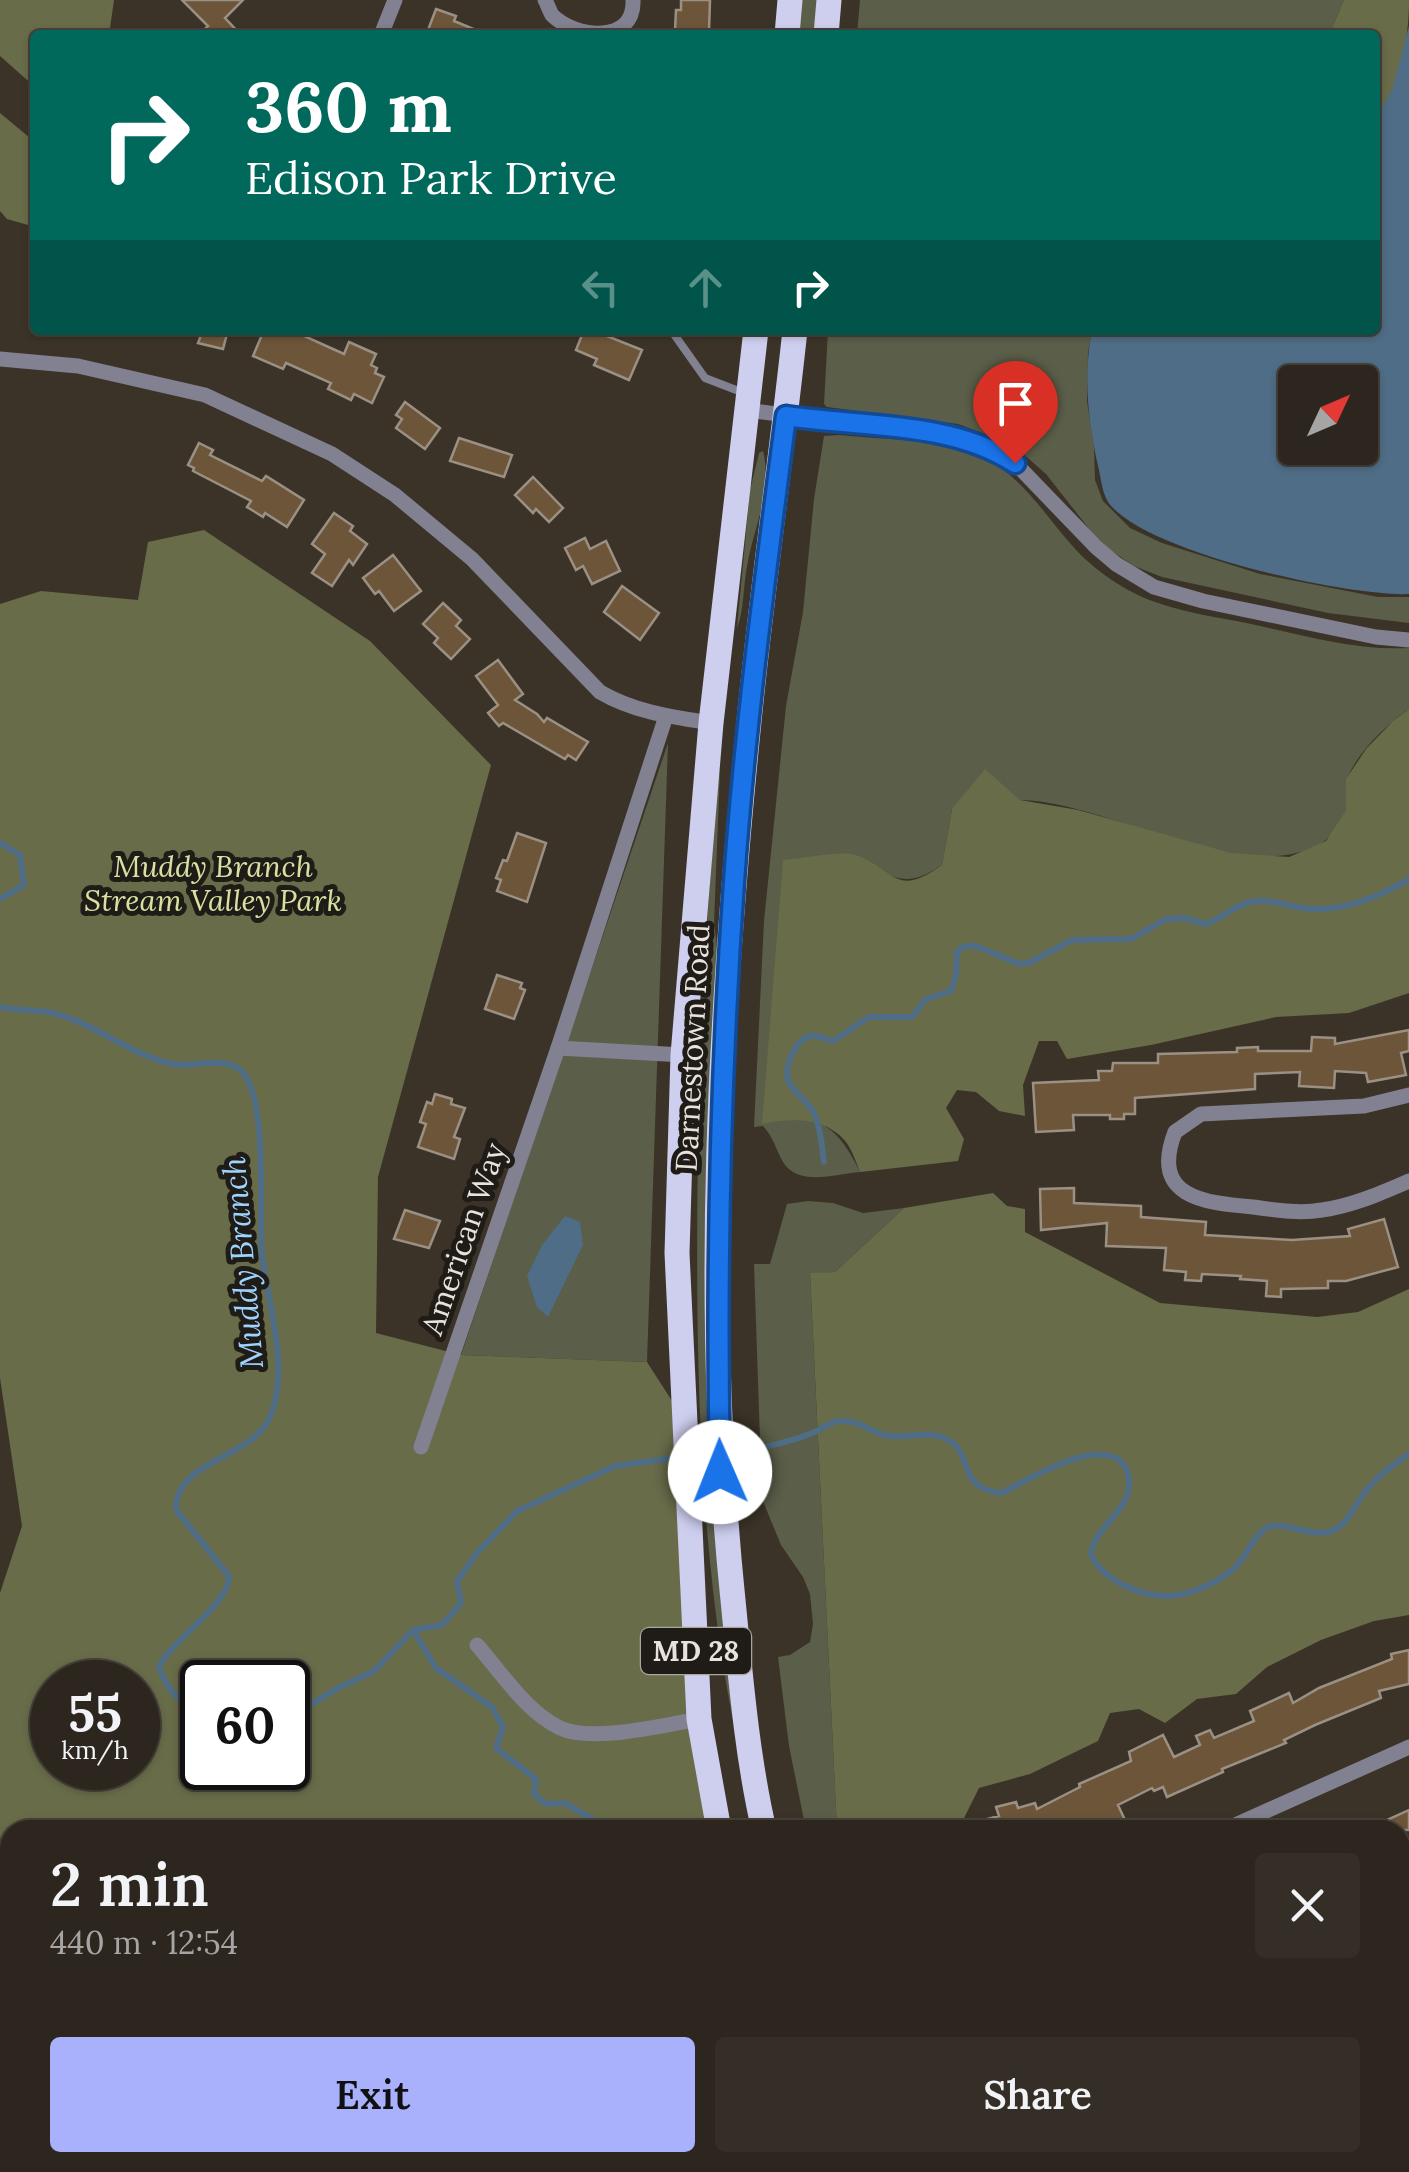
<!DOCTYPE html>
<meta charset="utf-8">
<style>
body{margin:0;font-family:Lora,serif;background:#342e27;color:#f1f3f6;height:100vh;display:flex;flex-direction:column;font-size:38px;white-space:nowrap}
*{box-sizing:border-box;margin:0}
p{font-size:32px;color:#a6a5a4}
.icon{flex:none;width:55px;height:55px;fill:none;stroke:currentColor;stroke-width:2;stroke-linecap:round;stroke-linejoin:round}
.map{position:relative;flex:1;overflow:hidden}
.drawer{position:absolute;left:0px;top:1820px;width:1410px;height:352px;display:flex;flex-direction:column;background:#2c261e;border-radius:30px 30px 0 0;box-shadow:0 2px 8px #0004,0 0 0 2px #48433c}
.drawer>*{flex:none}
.hud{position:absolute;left:30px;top:30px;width:1350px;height:305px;border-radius:10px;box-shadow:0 2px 8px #0004,0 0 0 2px #48433c;background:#00695c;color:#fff;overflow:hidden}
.needle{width:65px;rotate:46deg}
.controls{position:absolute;left:1278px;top:365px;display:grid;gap:20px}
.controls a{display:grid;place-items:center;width:100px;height:100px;border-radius:10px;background:#2c261e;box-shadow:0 2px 8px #0004,0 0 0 2px #48433c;font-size:50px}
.speed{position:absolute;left:30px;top:1660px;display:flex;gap:20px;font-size:50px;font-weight:700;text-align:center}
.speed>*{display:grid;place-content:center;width:130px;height:130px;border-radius:50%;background:#2c261e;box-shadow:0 2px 8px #0004,0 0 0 2px #48433c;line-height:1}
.speed small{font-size:25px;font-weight:400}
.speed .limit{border:5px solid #111;border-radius:15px;background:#fff;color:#111}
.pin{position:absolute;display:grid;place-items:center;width:85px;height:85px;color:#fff;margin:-102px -42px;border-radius:50% 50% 50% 0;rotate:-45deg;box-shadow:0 0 10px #0007}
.pin .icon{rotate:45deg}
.me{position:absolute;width:110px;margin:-55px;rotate:359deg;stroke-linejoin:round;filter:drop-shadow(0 0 8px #0008)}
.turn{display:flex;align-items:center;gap:35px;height:210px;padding:0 50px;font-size:45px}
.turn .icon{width:130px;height:130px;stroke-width:2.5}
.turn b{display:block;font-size:70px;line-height:85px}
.lanes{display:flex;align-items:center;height:95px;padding:0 50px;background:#0003;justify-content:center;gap:50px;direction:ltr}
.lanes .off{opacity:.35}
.round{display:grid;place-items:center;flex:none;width:105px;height:105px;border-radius:10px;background:#342e27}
.overview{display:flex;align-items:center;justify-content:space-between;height:170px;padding:0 50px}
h1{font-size:60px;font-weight:600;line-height:75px}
.primary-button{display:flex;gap:20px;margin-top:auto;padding:20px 50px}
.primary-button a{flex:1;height:115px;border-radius:10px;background:#a9b0fc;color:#111;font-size:40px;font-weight:600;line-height:115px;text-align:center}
.primary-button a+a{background:#342e27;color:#f1f3f6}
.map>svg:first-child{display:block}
</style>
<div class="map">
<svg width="1409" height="2172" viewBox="0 0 1409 2172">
<rect width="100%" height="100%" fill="#3b3328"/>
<g fill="#5b5e48">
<polygon points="801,0 817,0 814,35 797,35"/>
<polygon points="860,0 1344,0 1329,35 857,35"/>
<polygon points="828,330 1092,330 1088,353 1087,401 1094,447 1095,480 1103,501 1130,528 1162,543 1260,574 1378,597 1409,597 1409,623 1328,613 1162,577 1134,566 1110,550 1094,535 1046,474 1021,452 999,439 958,424 827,407 824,404"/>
<path d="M839,435C885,440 939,438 982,457C1027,478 1049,524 1084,558C1098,571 1116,584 1134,593C1169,611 1213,616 1251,624C1302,635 1356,651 1409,648V709C1386,725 1360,750 1348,776C1344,785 1348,796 1347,806C1345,817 1331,837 1322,843C1243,889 1108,801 1020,800C998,800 974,806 952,809L942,865C903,892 889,875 853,854L763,1123C817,1112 836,1123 860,1172C836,1174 798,1187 783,1162C776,1150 774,1138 763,1126L754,1127L764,921L786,706L803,612L814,499L824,436Z"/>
<path d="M763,451C773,492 753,528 747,567C743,587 744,611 737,628L750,490L759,453Z"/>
<polygon points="668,743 647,1362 461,1355"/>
<path d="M720,770L714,923L718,954L713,1152L748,1787C697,1587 695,1354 698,1148C699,1059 703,971 710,883C713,846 714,807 720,770Z"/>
<polygon points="808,1201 833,1203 863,1213 904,1208 835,1272 810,1274 837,1830 810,1830 805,1825 789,1746 778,1657 790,1655 810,1642 813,1624 810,1594 803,1577 781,1545 762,1499 754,1264 770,1264 787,1204"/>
</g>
<g fill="#686c49" fill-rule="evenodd">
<polygon points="0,0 114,0 109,35 35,35 35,87 0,56"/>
<path d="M1344,0H1409C1409,41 1400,87 1375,120V35H1329Z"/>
<polygon points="0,113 35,142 35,227 7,219 0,211"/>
<path d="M204,530L370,641L491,765L378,1177L376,1333L461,1355L647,1362L683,1418L719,1830H10V2109L0,2113V1593L22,1526L0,1378V604L41,591L138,600L148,542ZM52,1682H138V1768H52ZM202,1682H288V1768H202Z"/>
<path d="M1409,709V993L1349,1013L1276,1017L1151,1045L1067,1059L1057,1041H1039L1023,1085L1025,1116L999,1111L976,1092L957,1090L946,1108L964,1139L958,1161L860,1172C856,1162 852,1150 846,1142C825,1116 790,1118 762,1124L783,860C801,859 841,850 856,855C895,869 895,899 942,865L952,809L985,769L1020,800L1078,810L1231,853L1289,857L1326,841L1346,810V779L1366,749L1393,721Z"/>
<polygon points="993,1193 1007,1206 1025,1209 1025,1232 1160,1303 1317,1317 1358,1312 1409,1289 1409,1615 1374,1621 1321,1640 1267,1667 1236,1694 1197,1699 1165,1723 1139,1709 1110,1713 1098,1741 1030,1774 979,1788 964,1818 966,1830 837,1830 810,1273 835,1272 904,1208"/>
<polygon points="1409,1874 1409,1961 1400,1962 1400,1878"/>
<polygon points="555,2163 743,2163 744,2172 562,2172"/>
<polygon points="862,2163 922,2163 922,2172 863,2172"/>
</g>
<g fill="#4f6d86" fill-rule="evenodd">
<path d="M1409,26V594C1348,597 1143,552 1108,502C1102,492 1101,478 1098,466C1088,420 1083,376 1092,330H1375V120L1392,90ZM1295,382H1360V448H1295Z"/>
<polygon points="565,1216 580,1222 583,1245 548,1317 537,1307 527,1276 542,1245"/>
</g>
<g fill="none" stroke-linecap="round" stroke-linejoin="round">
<g stroke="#4f6d86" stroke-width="6">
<polyline points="0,843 20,855 24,885 0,899"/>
<path d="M0,1007C17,1011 35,1009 53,1013C94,1023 129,1054 172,1064C191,1068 222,1056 239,1069C270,1092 258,1216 262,1255C266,1289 277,1325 278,1360C279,1379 277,1402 269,1419C249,1460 175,1460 176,1510L229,1576C230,1604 173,1638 159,1667C166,1690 184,1705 202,1720"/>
<path d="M824,1162C822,1146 821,1130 815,1115C809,1102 796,1095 789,1083C782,1070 795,1039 810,1036C818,1034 826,1040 833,1041L869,1017H912L926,999L951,991L956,975L957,951L965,946H976L1019,964L1029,963L1072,940L1131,939L1166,919L1184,918L1205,924C1223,919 1236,903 1256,901C1273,899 1286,906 1303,908C1340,913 1377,898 1409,879"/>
<path d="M727,1452C756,1450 783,1444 810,1434C823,1429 832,1419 846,1421C863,1422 874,1435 890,1436C908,1438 928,1431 944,1438C975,1449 954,1488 1001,1493C1028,1480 1100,1434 1124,1465C1130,1474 1130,1486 1127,1496C1118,1519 1093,1531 1091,1555C1104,1582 1147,1600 1177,1595C1194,1593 1219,1581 1232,1570C1246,1559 1252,1537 1266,1528C1282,1519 1313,1540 1334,1530C1350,1522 1356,1501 1368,1488C1379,1475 1394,1464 1409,1454"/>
<polyline points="413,1630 436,1668 492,1707 503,1727 496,1748 536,1779 534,1794 546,1804 565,1803 611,1830"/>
<polyline points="288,1719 336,1689 374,1671 413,1630 442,1625 461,1603 457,1581 477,1553 517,1511 615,1466 680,1457"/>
<polyline points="737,2162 738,2172"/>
<polyline points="704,2172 711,2164 723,2172"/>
</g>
</g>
<g fill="#6d5539" stroke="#9a9084" stroke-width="2.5">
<polygon points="182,0 243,0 225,18 241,35 199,35 208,26"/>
<polygon points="681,0 710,0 709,32 675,30 676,10 681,10"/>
<polygon points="436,9 456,16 454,21 488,35 442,35 428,30"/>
<polygon points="203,330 228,330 223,349 198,343"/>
<polygon points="264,330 291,330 344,354 349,342 376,354 371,365 377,368 375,373 384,377 372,403 354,394 351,400 328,389 331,383 286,363 283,369 253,356"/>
<polygon points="584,330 592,330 642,350 629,380 594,365 597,359 576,350"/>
<polygon points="405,402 440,428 425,449 396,428 402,419 396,415"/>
<polygon points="459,438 512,455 504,477 450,461"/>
<polygon points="199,443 213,450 210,455 262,481 266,476 304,500 287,527 265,513 263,517 247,507 251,501 193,471 194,468 188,465"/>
<polygon points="533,477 563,508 549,522 536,509 533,513 515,495"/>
<polygon points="334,513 353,526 350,531 367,544 353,565 349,560 332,586 312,573 325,554 312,544"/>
<polygon points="585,538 590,549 606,541 620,571 592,584 583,566 576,570 565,548"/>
<polygon points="393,555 421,591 394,611 379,591 375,594 363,578"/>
<polygon points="622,586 659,613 640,640 604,612"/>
<polygon points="443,603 461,620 456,626 470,639 451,659 434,643 438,638 423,624"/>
<polygon points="498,660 523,694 515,700 537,714 544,722 547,718 588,742 576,760 568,755 565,759 503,723 499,726 488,713 498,705 476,676"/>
<polygon points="517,833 546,843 527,902 497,891 501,880 496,878 503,860 507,861"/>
<polygon points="497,975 522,983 520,988 525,990 514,1019 485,1009"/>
<polygon points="1409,1030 1409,1051 1401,1053 1406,1075 1368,1082 1366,1073 1335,1071 1334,1088 1299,1086 1300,1072 1255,1074 1255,1089 1135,1098 1135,1114 1124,1114 1124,1119 1110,1119 1110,1115 1073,1115 1074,1130 1036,1132 1033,1083 1099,1080 1098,1071 1112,1071 1113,1063 1158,1063 1158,1054 1237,1052 1237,1048 1258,1047 1258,1051 1311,1051 1312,1037 1335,1038 1335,1044"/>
<polygon points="435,1094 452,1099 451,1104 465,1108 454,1137 460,1139 454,1159 418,1147 426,1124 420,1122 427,1102 432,1104"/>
<polygon points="1074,1188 1074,1203 1141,1206 1141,1217 1206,1222 1205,1235 1292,1240 1350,1236 1348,1229 1384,1219 1398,1267 1346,1281 1328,1281 1328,1288 1281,1289 1281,1297 1266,1296 1267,1281 1240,1279 1241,1276 1202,1274 1201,1281 1185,1280 1186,1272 1164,1270 1166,1248 1106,1246 1107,1223 1041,1230 1040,1189"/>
<polygon points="405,1210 440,1221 429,1248 394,1239"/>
<polygon points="1409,1650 1409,1684 1379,1691 1381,1698 1315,1725 1284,1740 1286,1743 1222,1769 1223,1772 1167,1797 1163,1787 1154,1791 1152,1788 1118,1805 1124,1818 1101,1830 964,1830 964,1825 999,1816 996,1807 1016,1802 1018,1808 1035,1803 1037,1809 1080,1787 1079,1784 1131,1761 1129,1752 1163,1735 1174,1757 1200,1745 1196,1736 1210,1730 1214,1738 1254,1721 1250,1711 1289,1693 1293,1703 1319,1688 1392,1659 1391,1654"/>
<polygon points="1409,1810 1409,1830 1365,1830"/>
</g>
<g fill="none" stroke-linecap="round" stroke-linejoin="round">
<polyline stroke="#818191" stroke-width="8" points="671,330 705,378 744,393"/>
<g stroke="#818191" stroke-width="15">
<path d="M545,0C546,1 551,14 552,15C576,39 635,44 633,0"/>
<polyline points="381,35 395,0"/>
<path d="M0,359L78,366L205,395L332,454L395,495L472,559L600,692C634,712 672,717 711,723"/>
<polyline points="747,410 969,439 1015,463 1096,547 1116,564 1154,587 1203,601 1376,637 1409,640"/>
<polyline points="558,1048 683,1055"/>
<path d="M1409,1095L1364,1106L1201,1114L1175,1132C1150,1197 1203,1203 1253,1207C1275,1210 1299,1214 1322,1210C1352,1206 1381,1193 1409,1181"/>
<polyline points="421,1447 558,1048 666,716"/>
<path d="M477,1645C501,1672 526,1712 560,1728C592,1743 664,1725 699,1719"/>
<polyline points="1224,1830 1409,1747"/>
<polyline points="316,2172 348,2162"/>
<polyline points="1042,2172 1050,2162"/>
</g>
<g stroke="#ceceef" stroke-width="25">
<polyline points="787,35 790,0"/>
<polyline points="826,35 829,0"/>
<polyline points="719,1830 699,1719 677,1253 683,1055 711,723 756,330"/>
<path d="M764,1830C746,1752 740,1669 732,1590C703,1302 720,1008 749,721C762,590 781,461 795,330"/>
<polyline points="776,2162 777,2172"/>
<polyline points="824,2162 825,2172"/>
</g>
</g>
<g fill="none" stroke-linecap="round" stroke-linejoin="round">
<g stroke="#114b97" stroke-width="25">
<path id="route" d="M720,1472C716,1276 720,1078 734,882C745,726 766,571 786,416C861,427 951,421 1015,463"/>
</g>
<use href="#route" stroke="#1a73e8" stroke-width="18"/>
</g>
<g text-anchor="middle" stroke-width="10" stroke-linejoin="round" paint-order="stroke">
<rect fill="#1f1b16" stroke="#aca6a0" stroke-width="2.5" x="641" y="1628" width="110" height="46" rx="8"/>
<g font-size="28" font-weight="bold" fill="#e8e2db">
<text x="696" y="1661">MD 28</text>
</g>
<g font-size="30" font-style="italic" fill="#d8e1a2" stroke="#1f1b16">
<text x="213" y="877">Muddy Branch<tspan x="213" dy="34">Stream Valley Park</tspan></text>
</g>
<g font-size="30" fill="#e8e2db" stroke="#1f1b16">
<text transform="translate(693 1048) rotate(-87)" y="10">Darnestown Road</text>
<text transform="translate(464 1239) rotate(-71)" y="10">American Way</text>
</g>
<g font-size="32" font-style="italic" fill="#9ed3fe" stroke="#1f1b16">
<text transform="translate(243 1263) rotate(-95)" y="11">Muddy Branch</text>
</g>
</g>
</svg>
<div class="controls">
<a><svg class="needle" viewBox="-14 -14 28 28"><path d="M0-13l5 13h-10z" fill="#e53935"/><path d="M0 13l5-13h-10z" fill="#a6a5a4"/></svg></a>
</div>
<div class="speed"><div>55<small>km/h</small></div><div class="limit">60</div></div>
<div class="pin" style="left:1015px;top:463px;background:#d93025"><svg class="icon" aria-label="arrive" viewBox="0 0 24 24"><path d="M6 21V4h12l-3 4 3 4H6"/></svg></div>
<svg class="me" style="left:720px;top:1472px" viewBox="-20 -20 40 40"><circle r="19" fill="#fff"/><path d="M0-13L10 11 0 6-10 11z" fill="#1a73e8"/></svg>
<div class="hud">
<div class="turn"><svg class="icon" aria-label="right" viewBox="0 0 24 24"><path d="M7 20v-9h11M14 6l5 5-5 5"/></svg><div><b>360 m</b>Edison Park Drive</div></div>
<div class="lanes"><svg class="icon off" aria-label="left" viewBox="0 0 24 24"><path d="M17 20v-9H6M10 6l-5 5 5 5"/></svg><svg class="icon off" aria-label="ahead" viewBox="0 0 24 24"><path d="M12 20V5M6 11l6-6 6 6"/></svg><svg class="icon" aria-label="right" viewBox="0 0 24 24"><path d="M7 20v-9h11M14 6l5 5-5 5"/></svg></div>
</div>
<section class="drawer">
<div class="overview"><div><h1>2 min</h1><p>440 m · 12:54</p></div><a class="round"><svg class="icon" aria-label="close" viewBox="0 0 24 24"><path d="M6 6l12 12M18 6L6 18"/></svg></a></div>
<div class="primary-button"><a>Exit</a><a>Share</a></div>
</section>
</div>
